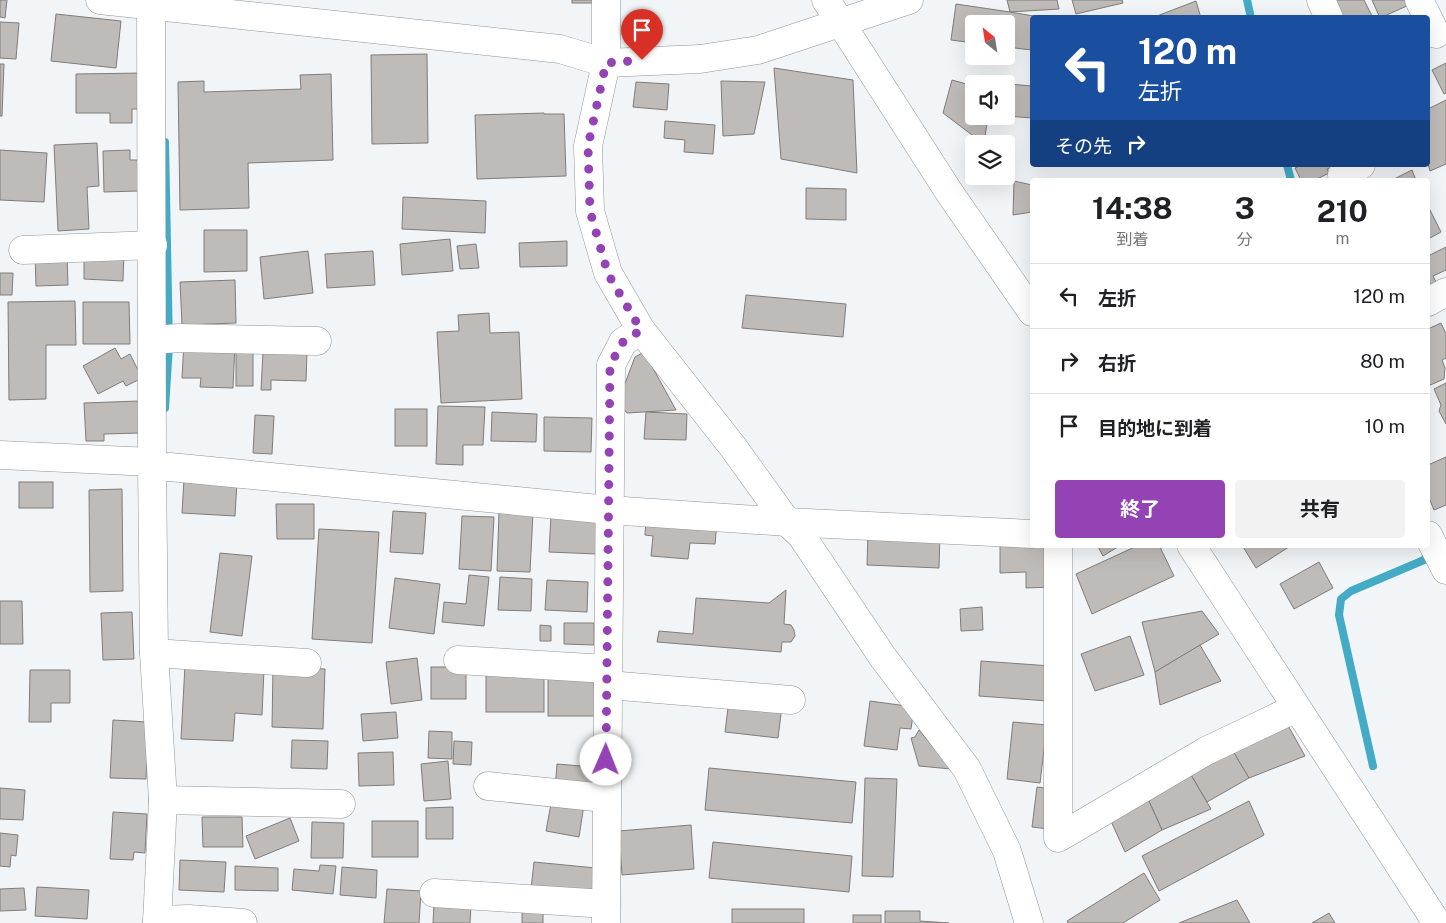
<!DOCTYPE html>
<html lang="ja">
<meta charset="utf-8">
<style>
body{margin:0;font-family:"Public Sans","Noto Sans JP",sans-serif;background:#f2f2f2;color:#202124;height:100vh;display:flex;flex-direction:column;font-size:19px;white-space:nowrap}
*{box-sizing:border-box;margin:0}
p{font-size:16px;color:#757577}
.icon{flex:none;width:28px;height:28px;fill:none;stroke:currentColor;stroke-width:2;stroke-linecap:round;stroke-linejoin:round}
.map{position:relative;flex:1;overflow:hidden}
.side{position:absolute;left:1030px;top:178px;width:400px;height:370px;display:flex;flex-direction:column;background:#fff;border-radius:5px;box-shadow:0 5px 20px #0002}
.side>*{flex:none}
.hud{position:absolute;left:1030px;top:15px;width:400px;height:152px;border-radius:5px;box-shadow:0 5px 20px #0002;background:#1a4fa0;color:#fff;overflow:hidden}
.needle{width:32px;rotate:330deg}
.fabs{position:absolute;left:965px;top:15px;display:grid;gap:10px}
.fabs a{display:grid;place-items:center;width:50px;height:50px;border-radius:5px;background:#fff;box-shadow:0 5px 20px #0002;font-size:25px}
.pin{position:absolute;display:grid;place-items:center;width:42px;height:42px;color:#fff;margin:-51px -21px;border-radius:50% 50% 50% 0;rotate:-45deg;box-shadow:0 0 5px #0007}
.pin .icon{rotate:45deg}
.me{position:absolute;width:55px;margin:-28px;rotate:1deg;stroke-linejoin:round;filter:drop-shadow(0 0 4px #0008)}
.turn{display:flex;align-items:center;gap:18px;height:105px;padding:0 25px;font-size:22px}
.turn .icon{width:65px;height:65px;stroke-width:2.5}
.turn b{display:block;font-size:35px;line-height:42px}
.then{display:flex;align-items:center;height:48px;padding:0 25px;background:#0003;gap:10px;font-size:19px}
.eta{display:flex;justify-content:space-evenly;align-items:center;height:85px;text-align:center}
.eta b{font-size:30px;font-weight:700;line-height:35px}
.primary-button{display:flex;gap:10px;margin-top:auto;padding:10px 25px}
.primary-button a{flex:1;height:58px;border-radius:5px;background:#9343b3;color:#fff;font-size:20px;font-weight:700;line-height:58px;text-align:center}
.primary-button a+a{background:#f2f2f2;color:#202124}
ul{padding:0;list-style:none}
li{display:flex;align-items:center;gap:15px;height:65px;padding:0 25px;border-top:1px solid #e0e0e0}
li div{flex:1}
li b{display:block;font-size:19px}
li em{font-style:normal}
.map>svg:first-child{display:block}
</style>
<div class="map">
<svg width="1446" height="923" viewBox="0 0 1446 923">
<rect width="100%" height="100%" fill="#f2f5f8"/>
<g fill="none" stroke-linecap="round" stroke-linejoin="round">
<g stroke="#43abc6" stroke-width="8">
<polyline points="1247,0 1251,18"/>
<polyline points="165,142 169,346 165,408"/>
<polyline points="1287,165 1291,180"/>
<polyline points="1373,766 1339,615 1341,599 1351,591 1424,560 1427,554 1426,549"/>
</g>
</g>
<g fill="#bfbbb8" stroke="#807c79">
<polygon points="0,0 7,0 5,18 0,17"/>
<rect x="572" y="0" width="28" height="3"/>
<polygon points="1007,0 1057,0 1059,9 1010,12"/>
<polygon points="1072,0 1122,0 1123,3 1076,14"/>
<polygon points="1333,0 1364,0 1372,16 1342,18"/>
<polygon points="1372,0 1407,0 1409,5 1380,18"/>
<polygon points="1196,1 1201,18 1157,18 1157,16"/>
<polygon points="956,4 1010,12 1045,18 1032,18 1032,50 1006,47 1006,24 974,24 974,43 951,40"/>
<polygon points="56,14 121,21 116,68 51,61"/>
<polygon points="0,22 19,23 16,59 0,58"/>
<polygon points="427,54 428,143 372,144 371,55"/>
<polygon points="1446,63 1446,93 1444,94 1432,70"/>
<polygon points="0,64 4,64 2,116 0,116"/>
<polygon points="774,68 853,80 857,173 781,159"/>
<polygon points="143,73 143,109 132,109 132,123 110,123 110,113 76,113 76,74"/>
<polygon points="331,74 333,160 248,163 249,208 180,210 178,82 204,81 204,92 301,89 300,75"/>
<polygon points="952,80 974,86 974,116 988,116 984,144 943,113"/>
<polygon points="721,81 765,82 754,134 723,136"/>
<polygon points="636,82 669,84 667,110 633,107"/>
<polygon points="1009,84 1032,86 1032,118 1006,116"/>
<polygon points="1446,100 1446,164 1430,171 1428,164 1428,109"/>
<polygon points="544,113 544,114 564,114 566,176 477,179 475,115"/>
<polygon points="665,121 715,125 713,154 684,152 685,140 664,138"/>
<polygon points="97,143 99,186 87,187 89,229 58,231 54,145"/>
<polygon points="0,150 47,153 44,202 0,200"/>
<polygon points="130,150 130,160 138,160 138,191 104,192 103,151"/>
<polygon points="1302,165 1335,165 1335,166 1327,169 1329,173 1315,180 1301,180 1295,168"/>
<polygon points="1412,170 1416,180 1392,180"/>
<polygon points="1014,181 1032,185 1032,212 1013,215"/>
<polygon points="806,188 846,189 846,220 806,219"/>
<polygon points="403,197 486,201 485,233 402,229"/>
<polygon points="1428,206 1441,232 1430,238 1428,233"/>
<polygon points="204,230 247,230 247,271 204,272"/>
<polygon points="450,239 453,271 402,275 400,244"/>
<polygon points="567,241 567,266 520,267 519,243"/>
<polygon points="476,244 479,268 460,269 457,246"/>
<polygon points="1446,247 1446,270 1433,276 1437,284 1428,289 1428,256"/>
<polygon points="84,250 124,251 123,281 84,279"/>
<polygon points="308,251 313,293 264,299 260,257"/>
<polygon points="373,251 375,285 327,288 325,254"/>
<polygon points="67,252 68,285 36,286 35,253"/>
<polygon points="0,273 13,273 12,295 0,295"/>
<polygon points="235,280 236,323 182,325 180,282"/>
<polygon points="746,295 846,304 843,337 742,328"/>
<polygon points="75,301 76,345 46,345 46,399 9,400 8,302"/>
<polygon points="83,302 129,302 130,344 83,344"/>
<polygon points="489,313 490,333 519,332 522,399 441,403 437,332 459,331 458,315"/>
<polygon points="1441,323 1446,334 1446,358 1442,360 1445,368 1444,379 1428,386 1428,329"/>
<polygon points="184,342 235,344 233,388 200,387 201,378 182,378"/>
<polygon points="115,348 121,359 130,354 142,378 126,386 123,381 98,394 83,366"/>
<rect x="236" y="349" width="17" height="37"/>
<polygon points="263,352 307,353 306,381 271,380 271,390 261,390"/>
<polygon points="644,352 676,410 627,413 618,402 635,357"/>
<polygon points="1446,383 1446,424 1439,411 1441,405 1434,389"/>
<polygon points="139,401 140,433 104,434 104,441 86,441 84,403"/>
<polygon points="438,406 485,407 483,445 463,445 463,465 436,464"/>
<rect x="395" y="409" width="32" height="37"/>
<polygon points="492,412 537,414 536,442 491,441"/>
<polygon points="646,412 687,414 686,440 644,439"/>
<polygon points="255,415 274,416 272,454 253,453"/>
<polygon points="544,417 592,418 591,452 544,451"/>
<polygon points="1446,457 1446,505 1434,510 1429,498 1428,498 1428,465"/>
<polygon points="184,479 237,482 235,516 182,513"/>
<rect x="19" y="482" width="34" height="26"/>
<polygon points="122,489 123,591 90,592 89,490"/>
<polygon points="276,504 314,504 314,539 277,539"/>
<polygon points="393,511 426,513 423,554 390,552"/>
<polygon points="499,512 533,513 530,572 497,571"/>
<polygon points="551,515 599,517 597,554 549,552"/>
<polygon points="462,516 494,517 491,571 459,569"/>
<polygon points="646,518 717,523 715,544 690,543 688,559 651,556 653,536 645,535"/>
<polygon points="319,529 379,532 372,643 312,639"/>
<polygon points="868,531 940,534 939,568 867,565"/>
<polygon points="1000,544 1052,545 1053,587 1026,588 1026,572 1000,573"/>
<polygon points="1097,545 1121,545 1103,556"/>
<polygon points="1139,545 1159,545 1174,576 1092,614 1076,574"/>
<polygon points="1242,545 1292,545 1256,568"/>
<polygon points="220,553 252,556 242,636 210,632"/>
<polygon points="1319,562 1333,588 1294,609 1280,584"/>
<polygon points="469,575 489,577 484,626 442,622 444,602 466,604"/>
<polygon points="500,577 532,579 531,611 498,610"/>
<polygon points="395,578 440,584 434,634 389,628"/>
<polygon points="547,580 588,582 587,612 545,610"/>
<polygon points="786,590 784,624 791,625 794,630 795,636 791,642 782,642 781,652 657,642 659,631 693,634 696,598 769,603"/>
<polygon points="0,601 22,601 23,644 0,644"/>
<polygon points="982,607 983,630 961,631 960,609"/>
<polygon points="1202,611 1219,634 1155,672 1142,622"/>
<polygon points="132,612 134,659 103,660 101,613"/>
<polygon points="564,623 594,623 594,645 564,644"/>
<polygon points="540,625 551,626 551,641 540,641"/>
<polygon points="1130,636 1144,675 1095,691 1081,654"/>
<polygon points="1200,645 1221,681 1160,705 1155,672"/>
<polygon points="417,658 422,700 391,704 386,662"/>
<polygon points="981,661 1051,666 1048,701 979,696"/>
<polygon points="185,665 264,669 262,715 235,713 233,741 181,739"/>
<polygon points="273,667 325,669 323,729 272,727"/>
<rect x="431" y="667" width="35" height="32"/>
<polygon points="30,670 70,670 70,703 51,703 51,722 29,722"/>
<rect x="486" y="675" width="58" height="37"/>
<rect x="548" y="679" width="50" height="37"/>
<polygon points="729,700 782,706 778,738 725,732"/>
<polygon points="870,701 914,707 911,729 900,728 897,750 864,746"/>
<polygon points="396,712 398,738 363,741 361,714"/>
<polygon points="113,720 148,722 146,779 110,778"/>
<polygon points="1013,722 1047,725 1040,783 1007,779"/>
<polygon points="1286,722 1305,756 1249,778 1231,748"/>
<polygon points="919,730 951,769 919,766 911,738 915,737"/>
<polygon points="429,731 452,732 452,759 428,758"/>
<polygon points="292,740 328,741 327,769 291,768"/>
<polygon points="454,741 472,742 471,765 453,764"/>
<polygon points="1231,748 1249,778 1207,802 1191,775"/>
<polygon points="393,752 394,785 359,786 358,753"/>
<polygon points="448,761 451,799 424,801 421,764"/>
<polygon points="557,764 593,767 590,793 555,789"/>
<polygon points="709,768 856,782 852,823 705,810"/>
<polygon points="1191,775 1211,809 1162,830 1148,799"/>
<polygon points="865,778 897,779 893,877 862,876"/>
<polygon points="1037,787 1053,789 1049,829 1032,827"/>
<polygon points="0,788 25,790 23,820 0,819"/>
<polygon points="553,793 585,798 579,837 546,831"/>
<polygon points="1148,799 1162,830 1125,852 1110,819"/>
<polygon points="1249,801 1264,835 1159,891 1142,856"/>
<polygon points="453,807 453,839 426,839 426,808"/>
<polygon points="113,812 147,814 145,853 134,852 133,860 110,859"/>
<polygon points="202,817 242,817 243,847 203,847"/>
<polygon points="290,818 299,841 255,859 246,836"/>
<rect x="372" y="821" width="46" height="36"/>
<polygon points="312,822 344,823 343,858 311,858"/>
<polygon points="691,825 694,869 622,875 619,831"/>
<polygon points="0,833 18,835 16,856 11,855 10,867 0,866"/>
<polygon points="713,842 852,856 849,892 709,878"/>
<polygon points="180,860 226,862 224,892 179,890"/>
<polygon points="534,862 596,868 593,895 531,889"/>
<polygon points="320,865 336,866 333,894 292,890 294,869 319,871"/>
<polygon points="235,866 278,868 278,891 235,890"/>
<polygon points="342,867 377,870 376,898 340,895"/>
<polygon points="1144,873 1160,900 1123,923 1068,923 1067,921"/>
<polygon points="37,887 89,890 87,919 35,916"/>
<polygon points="24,888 26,910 0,911 0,889"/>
<polygon points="387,889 421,891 419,923 384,923"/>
<polygon points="1237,900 1250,923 1179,923"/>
<polygon points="543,903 543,923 522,923 522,904"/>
<polygon points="434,904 471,906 470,923 433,923"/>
<rect x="732" y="909" width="72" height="14"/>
<polygon points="885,911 920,911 920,921 949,923 885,923"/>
<polygon points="1329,913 1335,923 1312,923"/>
<rect x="853" y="915" width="28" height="8"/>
</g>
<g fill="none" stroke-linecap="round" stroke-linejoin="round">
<g stroke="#919497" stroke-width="29">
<g id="street">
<polyline points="151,0 152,462"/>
<polyline points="606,0 606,63"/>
<polyline points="1321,0 1329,18"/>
<polyline points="1419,0 1436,34"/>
<polyline points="1344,180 1342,175 1361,165"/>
<polyline points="23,250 153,245"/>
<polyline points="1428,302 1446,292"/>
<polyline points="153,340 179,338 317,341"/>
<polyline points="0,455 152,462 154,653 163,800 157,923"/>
<polyline points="153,468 170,467 609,510 787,522 1032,534"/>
<polyline points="1428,535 1446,570"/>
<polyline points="1058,545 1058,838 1206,751 1296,708"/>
<polyline points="154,653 307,663"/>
<polyline points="458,660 607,669"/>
<polyline points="608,685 791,700"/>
<polyline points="488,786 605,798"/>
<polyline points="163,800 341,804"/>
<polyline points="434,893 606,904"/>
<polyline points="157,920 189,919 243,923"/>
<polyline points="606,923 611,365 623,342 641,330"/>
</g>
</g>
<g stroke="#919497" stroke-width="29">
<g id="secondary">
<polyline points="100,0 560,49 606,63 700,59 758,50 909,0"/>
<polyline points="826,0 949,192 1032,312"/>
<polyline points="606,63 588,146 590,211 608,273 641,330 733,447 787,522 801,535 882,656 967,769 1007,851 1029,923"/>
<polyline points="1191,545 1437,923"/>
</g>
</g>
<use href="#street" stroke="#fff" stroke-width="28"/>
<use href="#secondary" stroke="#fff" stroke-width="28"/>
</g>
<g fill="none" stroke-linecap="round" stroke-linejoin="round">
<polyline stroke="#9343b3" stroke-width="9" stroke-dasharray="0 16.2" points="606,760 610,365 623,342 641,330 608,274 590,211 588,146 606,63 642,60"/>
</g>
</svg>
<div class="fabs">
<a><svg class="needle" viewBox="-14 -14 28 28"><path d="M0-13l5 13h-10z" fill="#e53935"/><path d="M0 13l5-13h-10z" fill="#757577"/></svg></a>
<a><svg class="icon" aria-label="sound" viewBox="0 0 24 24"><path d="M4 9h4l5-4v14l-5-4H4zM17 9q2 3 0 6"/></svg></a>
<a><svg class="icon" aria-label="layers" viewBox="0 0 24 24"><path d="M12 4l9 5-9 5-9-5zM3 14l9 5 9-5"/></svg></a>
</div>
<div class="pin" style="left:642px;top:60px;background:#d93025"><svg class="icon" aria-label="arrive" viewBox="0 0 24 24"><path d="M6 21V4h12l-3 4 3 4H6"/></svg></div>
<svg class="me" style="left:606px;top:760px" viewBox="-20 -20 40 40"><circle r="19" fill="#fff"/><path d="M0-13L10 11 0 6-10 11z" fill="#9343b3"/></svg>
<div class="hud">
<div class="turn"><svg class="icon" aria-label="left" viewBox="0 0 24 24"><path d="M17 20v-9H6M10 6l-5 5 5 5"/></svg><div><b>120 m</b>左折</div></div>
<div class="then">その先<svg class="icon" aria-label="right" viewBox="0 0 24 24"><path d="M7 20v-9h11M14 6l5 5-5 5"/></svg></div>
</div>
<section class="side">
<div class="eta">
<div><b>14:38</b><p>到着</p></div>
<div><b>3</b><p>分</p></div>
<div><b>210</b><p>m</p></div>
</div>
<ul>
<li><svg class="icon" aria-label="left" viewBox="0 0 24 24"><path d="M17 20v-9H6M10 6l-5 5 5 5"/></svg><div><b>左折</b></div><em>120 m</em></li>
<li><svg class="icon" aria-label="right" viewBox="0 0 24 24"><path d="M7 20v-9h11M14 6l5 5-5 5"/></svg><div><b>右折</b></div><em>80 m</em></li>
<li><svg class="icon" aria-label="arrive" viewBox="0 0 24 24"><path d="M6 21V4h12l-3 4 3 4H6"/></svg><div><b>目的地に到着</b></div><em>10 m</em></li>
</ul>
<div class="primary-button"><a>終了</a><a>共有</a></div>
</section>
</div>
